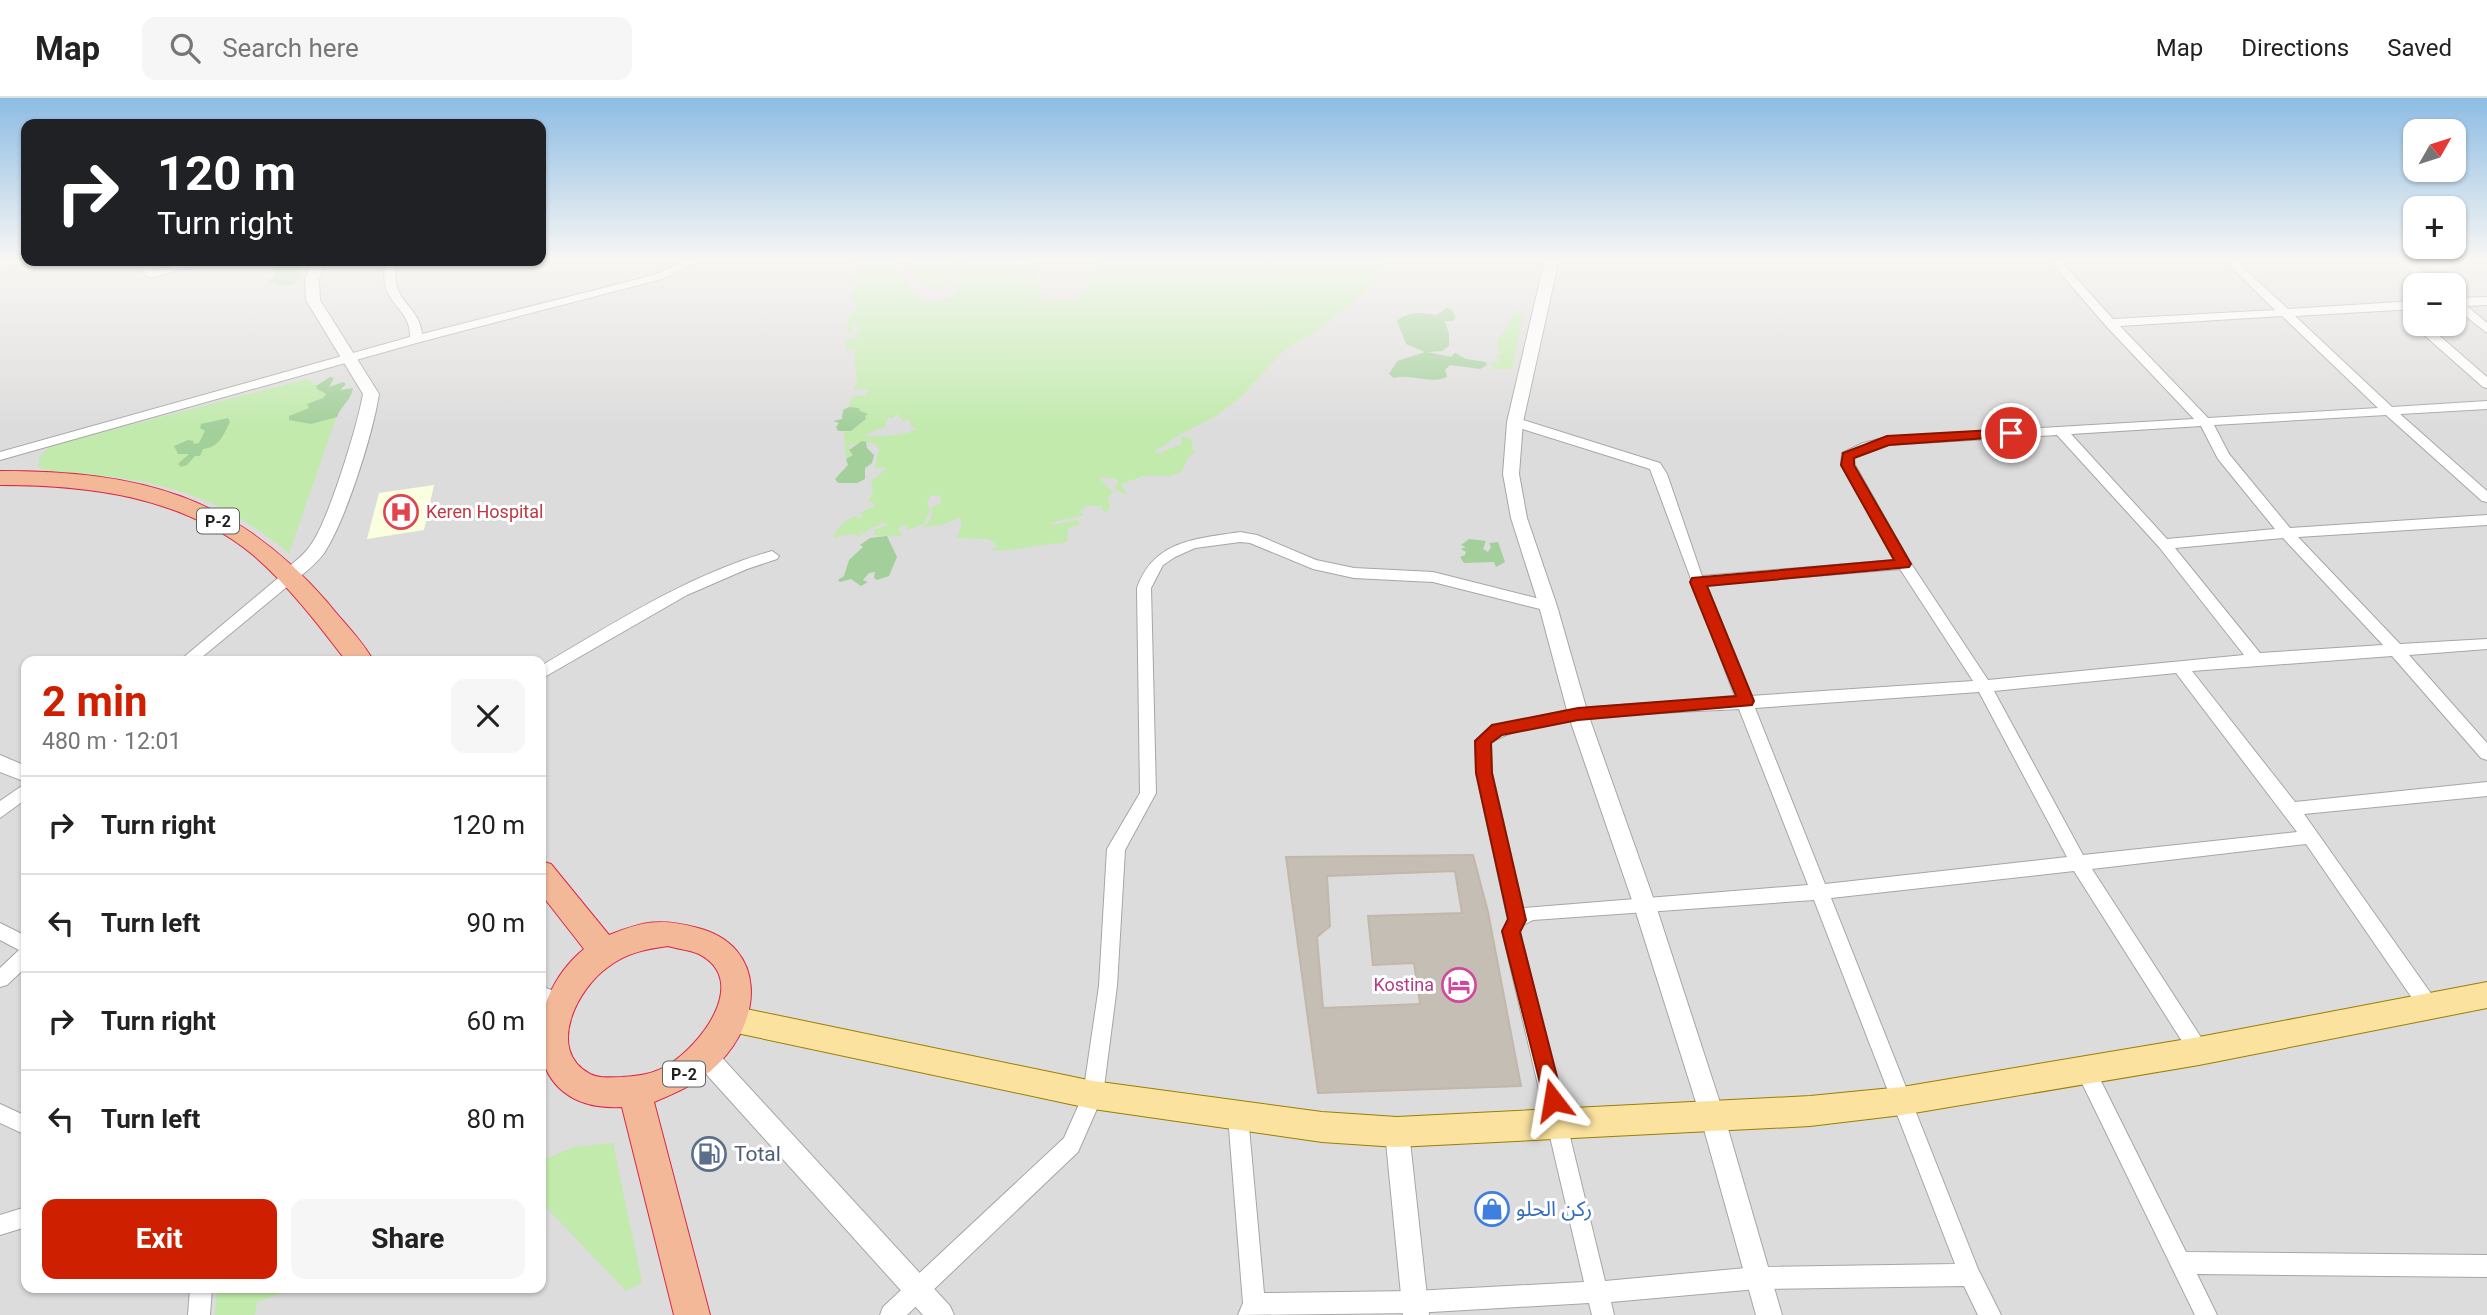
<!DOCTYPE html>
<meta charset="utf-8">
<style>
body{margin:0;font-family:Roboto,"Noto Sans Arabic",sans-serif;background:#f6f6f6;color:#222;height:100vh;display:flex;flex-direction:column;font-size:26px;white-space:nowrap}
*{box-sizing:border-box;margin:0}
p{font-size:23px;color:#767676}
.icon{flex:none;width:38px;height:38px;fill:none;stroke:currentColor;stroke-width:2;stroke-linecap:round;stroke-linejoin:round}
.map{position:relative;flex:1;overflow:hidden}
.side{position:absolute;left:21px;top:558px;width:525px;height:637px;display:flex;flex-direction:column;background:#fff;border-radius:14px;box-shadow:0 2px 5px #0004}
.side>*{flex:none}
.guide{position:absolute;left:21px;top:21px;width:525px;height:147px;border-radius:14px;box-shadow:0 2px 5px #0004;background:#202124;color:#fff;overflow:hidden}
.needle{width:46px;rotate:51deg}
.tools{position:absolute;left:2403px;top:21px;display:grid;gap:14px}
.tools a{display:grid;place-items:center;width:63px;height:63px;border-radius:14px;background:#fff;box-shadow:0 2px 5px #0004;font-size:35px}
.pin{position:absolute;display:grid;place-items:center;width:60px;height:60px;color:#fff;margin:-30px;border:4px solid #fff;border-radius:50%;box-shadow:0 2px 7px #0007}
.me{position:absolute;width:77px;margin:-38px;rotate:346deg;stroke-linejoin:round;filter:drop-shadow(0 0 5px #0008)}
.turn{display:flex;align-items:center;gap:24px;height:147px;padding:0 21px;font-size:32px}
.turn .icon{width:91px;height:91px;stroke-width:2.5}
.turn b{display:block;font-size:49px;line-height:60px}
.round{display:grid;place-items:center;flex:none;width:74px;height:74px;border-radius:14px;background:#f6f6f6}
.headline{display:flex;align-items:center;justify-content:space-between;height:119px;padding:0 21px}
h1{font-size:42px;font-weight:700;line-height:52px;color:#ce2001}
.primary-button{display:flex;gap:14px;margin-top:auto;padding:14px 21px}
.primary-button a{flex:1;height:80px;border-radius:14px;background:#ce2001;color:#fff;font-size:28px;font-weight:700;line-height:80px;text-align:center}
.primary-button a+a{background:#f6f6f6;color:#222}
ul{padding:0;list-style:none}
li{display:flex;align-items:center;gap:21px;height:98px;padding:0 21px;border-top:2px solid #e0e0e0}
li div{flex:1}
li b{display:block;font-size:26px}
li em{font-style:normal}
header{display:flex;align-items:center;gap:42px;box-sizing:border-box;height:98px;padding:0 35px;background:#fff;border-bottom:2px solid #e0e0e0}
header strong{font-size:33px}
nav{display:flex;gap:38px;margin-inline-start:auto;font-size:24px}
.search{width:490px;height:63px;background:#f6f6f6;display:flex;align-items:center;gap:18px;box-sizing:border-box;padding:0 24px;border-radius:14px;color:#767676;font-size:26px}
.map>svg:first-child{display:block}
</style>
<header>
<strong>Map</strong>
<div class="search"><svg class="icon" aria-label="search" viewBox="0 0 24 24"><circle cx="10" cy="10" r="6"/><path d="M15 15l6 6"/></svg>Search here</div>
<nav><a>Map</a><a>Directions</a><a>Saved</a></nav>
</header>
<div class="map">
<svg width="2487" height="1217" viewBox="0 0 2487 1217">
<rect width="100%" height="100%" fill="#f0eee6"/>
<path fill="#dddcdc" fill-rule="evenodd" d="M0,161L26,163L2487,161V1217H0ZM2415,187H2454V226H2415ZM26,564H541V1190H26Z"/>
<polygon fill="#faffe0" points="434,387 424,432 367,441 379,395"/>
<g fill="#c1eaac" fill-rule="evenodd">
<path d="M859,161H898L897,171C907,178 906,192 915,198C922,203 928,202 934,207L935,203L955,198L961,161H1030L1043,198L1040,203L1044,204L1052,201L1078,202L1080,195L1086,193L1098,163L1106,161H1392L1363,195L1323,229L1283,253L1241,299L1216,318L1179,337L1154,354L1157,356L1182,346L1181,338L1192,341V350L1195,354L1188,359L1182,374L1169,378H1143L1121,386L1128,397L1115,392L1118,383L1116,381L1098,379L1113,394L1107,400L1110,408L1108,413L1103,414L1102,408H1085L1080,414L1084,417L1053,424L1051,426L1053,427L1077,422L1081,426L1068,430L1067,444C1052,445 1000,455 990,452L999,449L989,441L957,440L962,424L959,420L942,427L922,429L931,422L932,409L941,405L940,397L930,398L927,404L930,413L924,426L907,432L906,428H899V433L902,434L900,438L874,437V432L888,427L882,424L877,429H870L871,431L864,435L859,433L861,437L858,439L854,436L840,437L838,440L833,438L842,426L854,418L861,420L863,417L859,415L875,408L874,405L868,404L873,393L871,382L876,380L887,369L875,370L879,350C870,340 860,347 849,347V353L854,357L846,361L844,334L851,333L865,323L863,315L849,309L852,298L866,297L868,291L854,292L857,283L854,251L847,252L846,245L842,243L859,238L854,235L861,234L857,226L852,228L853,234L848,236C844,220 851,219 856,210L851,196L857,189L850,177L858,175V168L846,166ZM897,316L903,323L909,321L911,328L917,331C903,338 879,339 863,338L886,328L888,319L892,320Z"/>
<polygon points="908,161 957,161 953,181 942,191 927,190 913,180"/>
<polygon points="1518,213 1523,218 1512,271 1493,271 1491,264 1498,264 1500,261 1496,259 1502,254 1496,250 1499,246 1497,244 1506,230 1504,229 1509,227 1513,214"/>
<path d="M307,281L342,303L289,455C228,407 189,390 113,379C90,376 60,378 38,369L40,358L50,349L61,345Z"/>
<polygon points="613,1045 642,1184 626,1193 541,1104 541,1063 574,1049"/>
<polygon points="217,1190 298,1190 257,1204 255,1217 215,1217"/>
</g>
<g fill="#a2cf9a">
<polygon points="267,163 295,163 301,169 299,177 304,177 293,187 276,188 276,185 269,184 275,177 273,169"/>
<path d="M1447,210L1451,211L1456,219L1453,223H1445L1449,236V248L1442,253L1427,254L1451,259L1455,255L1466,261L1486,264L1487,267L1480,271L1450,267L1445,272L1447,279C1429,287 1412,275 1394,280L1389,276L1397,263L1425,254L1406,246L1397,223C1410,212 1421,215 1436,217Z"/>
<path d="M330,279L334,280L329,289L343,284L346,286L340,292L353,290C351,303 341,307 337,319L311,326L289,322V318L309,310L307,306L323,300L326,296L317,291L316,288Z"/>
<polygon points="849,309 859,310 860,313 868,316 865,318 866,321 851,333 838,333 836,329 839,325 833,323 842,321 843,312"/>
<path d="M228,320L230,324C223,337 220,349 203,351L200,358H195L187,367L181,369L178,366L189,356H178L174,348L188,342L193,343L194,346L199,345L205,333L200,330L201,326Z"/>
<polygon points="862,343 866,344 867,350 874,357 872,365 865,370 865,381 857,385 838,385 835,381 848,367 846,361 853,357 849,352"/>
<polygon points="887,438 897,459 889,478 877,482 874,480 875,474 869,475 863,482 868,484 861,488 851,481 840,484 838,482 844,478 849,462 863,449 860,447 870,440"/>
<polygon points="1469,441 1486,443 1483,451 1488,454 1491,449 1489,445 1498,444 1505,464 1496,469 1494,464 1464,465 1460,459 1465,457 1466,454 1461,451 1466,449 1461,447"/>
</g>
<path fill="#c5beb5" stroke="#c2b7a8" stroke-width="2" fill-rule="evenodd" d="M1473,757L1488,814L1521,988L1318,995L1286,759ZM1455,773L1462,815L1368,818L1373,867L1414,865L1420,906L1323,910L1317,839L1330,828L1327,778Z"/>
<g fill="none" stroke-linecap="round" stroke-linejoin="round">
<g stroke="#a6a6a6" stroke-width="2">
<g id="minor">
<path d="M689,161H703L662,181L420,244L0,362V354L410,239C411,207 376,207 386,163H397C389,207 418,203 422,236L654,177Z"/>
<path d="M2048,161H2059L2113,221L2275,212L2223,161H2234L2288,211L2415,203V211L2295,218L2392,309L2487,303V311L2400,316L2487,393V404L2482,403L2386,317L2214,327L2229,356L2290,430L2487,417V427L2298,439L2400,546L2487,541V551L2409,557L2487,645V662L2481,660L2392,558L2192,573L2295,704L2487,684V698L2304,716L2437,904L2439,910L2437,916L2430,918L2423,916L2306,746L2092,771L2206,947L2209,953L2206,959L2199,962L2192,959L2074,773L1831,800L1978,1171L2001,1217H1978L1964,1188L1757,1191L1611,1204L1614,1217H1592L1589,1205L1414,1215L1238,1217L1243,1205L1228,1018L1231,1011L1238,1009L1245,1011L1248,1018L1264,1195L1414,1193L1584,1184L1502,833L1508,822L1476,675L1475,643L1491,628L1578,610L1735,599L1650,371L1510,327V321H1520L1660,365L1667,376L1702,478L1895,462L1841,367L1842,355L1863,345L1887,339L2194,321L2106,228ZM2282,218L2378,310L2208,320L2120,228ZM2201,328L2218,361L2275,431L2167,441L2071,336ZM2057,337L2159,449L2244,557L1988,582L1910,464L1855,367L1854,360L1887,347ZM2283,440L2383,547L2260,555L2175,450ZM1900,471L1973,583L1750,598L1706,487ZM2176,575L2297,734L2083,757L1994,593ZM1979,594L2067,759L1825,786L1755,610ZM1739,611L1808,787L1523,810L1492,675L1491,645C1527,617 1687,614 1739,611ZM1814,802L1955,1166L1757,1169L1605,1183L1520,833L1523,827L1533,822Z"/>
<polygon points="139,163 150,163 155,172 191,163 209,163 151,180 145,177"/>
<polygon points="2408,163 2412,164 2440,187 2427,187 2404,168 2404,164"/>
<polygon points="2487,199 2487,207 2467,208 2487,225 2487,235 2454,209 2454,200"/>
<polygon points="2415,223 2415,226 2426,226 2487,279 2487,290 2483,289 2415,229"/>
<path d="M1240,434L1257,437L1316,462L1354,470L1433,474L1548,503L1555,508L1548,513L1433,484L1354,480L1313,471L1250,445L1240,444L1195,450L1175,459L1163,467L1151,490L1156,695L1125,752L1117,888L1103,997L1078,1054L907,1217H880L883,1209L1064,1040L1083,997L1099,888L1107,751L1140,695L1137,490C1154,442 1196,441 1240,434Z"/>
<path d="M772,453L779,458L777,461L747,471L687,497L541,581V568C616,524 688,477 772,453Z"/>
<polygon points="289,474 296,479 294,483 196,564 178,564 284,475"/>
<polygon points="26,685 26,701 0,720 0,703"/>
<polygon points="0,825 26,838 26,869 7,887 0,889 0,870 19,852 0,842"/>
<polygon points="2086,964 2093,967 2186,1154 2487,1157 2487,1179 2197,1176 2217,1217 2195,1217 2076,973 2079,967"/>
<polygon points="0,1006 26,1018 26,1037 0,1025"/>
<polygon points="26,1109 26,1129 0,1137 0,1117"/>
<polygon points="190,1190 212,1190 210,1217 188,1217"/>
</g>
</g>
<g stroke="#a6a6a6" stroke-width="2">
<g id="tertiary">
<polygon points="7,161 26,161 27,163 0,171 0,163"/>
<polygon points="1545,161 1559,161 1523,324 1519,376 1527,420 1557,508 1588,616 1655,805 1724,1017 1782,1217 1756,1217 1700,1017 1633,805 1568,616 1539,508 1511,420 1503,376 1507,324"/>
<path d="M311,163H325L319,182L320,202L379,296C373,335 347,418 326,452C319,464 305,474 295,483L289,485L280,479C288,467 302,460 310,448C328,425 358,326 363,296L306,202L305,182Z"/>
<polygon points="0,657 26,668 26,684 0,674"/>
<polygon points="541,888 566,898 569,905 566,912 558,915 541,908"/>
<polygon points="706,948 714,951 950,1208 954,1217 923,1217 698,967 694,959 698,951"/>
<polygon points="1397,1022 1406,1026 1409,1034 1429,1217 1403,1217 1385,1034 1388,1026"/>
</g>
</g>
<g stroke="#9a7f00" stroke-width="2">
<polygon id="primary" points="2487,884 2487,910 2199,967 1902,1017 1810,1028 1397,1049 1322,1044 1093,1011 732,934 722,930 717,921 722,912 732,908 1093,983 1322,1014 1397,1019 1810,998 1902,989 2199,939"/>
</g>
<g stroke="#db2648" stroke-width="2">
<g id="trunk">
<path d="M0,373C139,373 235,397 328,505C343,524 363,543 374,564H347C318,526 288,487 252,456C181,398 88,387 0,387Z"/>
<path d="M541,763L551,766L609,837C644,823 661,820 698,830C767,848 763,922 718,966C699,985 678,994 654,1004L710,1217H674L622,1009C520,1015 520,903 584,851L541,796ZM668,848C678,851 690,852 699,856C751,883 700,948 668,967C654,976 638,978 622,979C611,979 600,981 590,976C545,952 578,890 608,869C626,855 646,851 668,848Z"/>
</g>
</g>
<use href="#minor" fill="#fff" fill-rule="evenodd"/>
<use href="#tertiary" fill="#fff" fill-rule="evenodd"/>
<use href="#primary" fill="#fce29f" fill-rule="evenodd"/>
<use href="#trunk" fill="#f2b898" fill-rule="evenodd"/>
</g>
<linearGradient id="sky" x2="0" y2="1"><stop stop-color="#8dbce4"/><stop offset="0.49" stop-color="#f8f7f4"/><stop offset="1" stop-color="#f8f7f4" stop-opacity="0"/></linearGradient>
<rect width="2487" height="331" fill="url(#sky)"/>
<polygon fill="#ce2001" stroke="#861501" stroke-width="2" points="2011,331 2016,333 2016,338 1889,347 1854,360 1854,367 1911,466 1909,469 1707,488 1754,603 1752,607 1578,622 1502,637 1491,645 1492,675 1526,822 1520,834 1563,1002 1560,1009 1553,1012 1546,1009 1502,833 1508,821 1476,675 1475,643 1492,627 1578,610 1736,598 1690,484 1692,480 1894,462 1841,367 1843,355 1887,338"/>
<defs>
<g id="hospital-ring" transform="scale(1.75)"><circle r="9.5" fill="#fff" stroke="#e0444e" stroke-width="1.5"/><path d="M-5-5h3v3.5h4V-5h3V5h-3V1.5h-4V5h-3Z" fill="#e0444e"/></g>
<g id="hotel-ring" transform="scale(1.75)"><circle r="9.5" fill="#fff" stroke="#d1479c" stroke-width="1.5"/><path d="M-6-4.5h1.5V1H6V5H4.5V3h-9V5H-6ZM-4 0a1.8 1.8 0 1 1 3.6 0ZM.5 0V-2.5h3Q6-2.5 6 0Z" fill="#d1479c"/></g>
<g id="fuel-ring" transform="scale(1.75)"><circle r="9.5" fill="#fff" stroke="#5c6f8a" stroke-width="1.5"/><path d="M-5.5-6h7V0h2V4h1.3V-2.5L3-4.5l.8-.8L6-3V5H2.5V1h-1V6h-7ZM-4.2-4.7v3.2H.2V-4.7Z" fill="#5c6f8a"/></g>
<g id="shop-ring" transform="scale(1.75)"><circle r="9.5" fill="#fff" stroke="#3f7fe0" stroke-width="1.5"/><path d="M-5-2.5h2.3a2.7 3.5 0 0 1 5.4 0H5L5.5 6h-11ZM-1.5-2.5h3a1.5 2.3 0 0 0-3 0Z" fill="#3f7fe0"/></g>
</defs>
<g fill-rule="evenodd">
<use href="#hospital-ring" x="401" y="414"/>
<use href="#hotel-ring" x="1459" y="887"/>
<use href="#fuel-ring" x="709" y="1056"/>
<use href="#shop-ring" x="1492" y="1111"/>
</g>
<g text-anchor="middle" stroke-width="6" stroke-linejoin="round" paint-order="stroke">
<g fill="#fff" stroke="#626262" stroke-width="2">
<rect x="197" y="410.5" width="42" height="25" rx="5"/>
<rect x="663" y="963.5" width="42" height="25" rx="5"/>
</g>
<g font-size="16" font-weight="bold" fill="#1f1f1f">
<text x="218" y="429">P-2</text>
<text x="684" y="982">P-2</text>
</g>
<g font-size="18" fill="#be3a42" stroke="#fff" text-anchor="start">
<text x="426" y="420">Keren Hospital</text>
</g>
<g font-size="18" fill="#b23c85" stroke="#fff" text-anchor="end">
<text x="1434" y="893">Kostina</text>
</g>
<g font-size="21" fill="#4e5e75" stroke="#fff" text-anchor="start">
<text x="734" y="1063">Total</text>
</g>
<g font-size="21" fill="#366cbe" stroke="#fff" text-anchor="start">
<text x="1516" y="1118">ركن الحلو</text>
</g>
</g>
</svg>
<div class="tools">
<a><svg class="needle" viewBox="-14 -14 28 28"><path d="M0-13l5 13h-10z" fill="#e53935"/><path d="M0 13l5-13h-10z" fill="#767676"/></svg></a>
<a>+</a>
<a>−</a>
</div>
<div class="pin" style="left:2011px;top:335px;background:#d93025"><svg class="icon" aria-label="arrive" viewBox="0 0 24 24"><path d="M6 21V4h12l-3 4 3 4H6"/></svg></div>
<svg class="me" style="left:1553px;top:1002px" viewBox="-20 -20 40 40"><path d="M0-17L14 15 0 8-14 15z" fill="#ce2001" stroke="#fff" stroke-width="4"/></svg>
<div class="guide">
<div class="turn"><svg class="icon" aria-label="right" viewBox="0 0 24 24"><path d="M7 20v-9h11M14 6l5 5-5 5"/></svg><div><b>120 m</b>Turn right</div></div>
</div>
<section class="side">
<div class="headline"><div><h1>2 min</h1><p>480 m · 12:01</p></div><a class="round"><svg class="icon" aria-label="close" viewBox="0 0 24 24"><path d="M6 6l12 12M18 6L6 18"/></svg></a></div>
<ul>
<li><svg class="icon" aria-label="right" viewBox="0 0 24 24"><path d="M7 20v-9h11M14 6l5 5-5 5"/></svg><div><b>Turn right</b></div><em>120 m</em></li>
<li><svg class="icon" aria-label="left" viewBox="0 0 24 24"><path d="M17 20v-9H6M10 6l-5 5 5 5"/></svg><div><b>Turn left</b></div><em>90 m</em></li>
<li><svg class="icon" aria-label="right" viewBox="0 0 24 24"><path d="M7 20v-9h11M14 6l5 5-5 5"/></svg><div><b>Turn right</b></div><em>60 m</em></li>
<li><svg class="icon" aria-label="left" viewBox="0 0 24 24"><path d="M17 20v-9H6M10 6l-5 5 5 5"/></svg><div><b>Turn left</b></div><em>80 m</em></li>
</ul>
<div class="primary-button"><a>Exit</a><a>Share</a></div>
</section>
</div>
